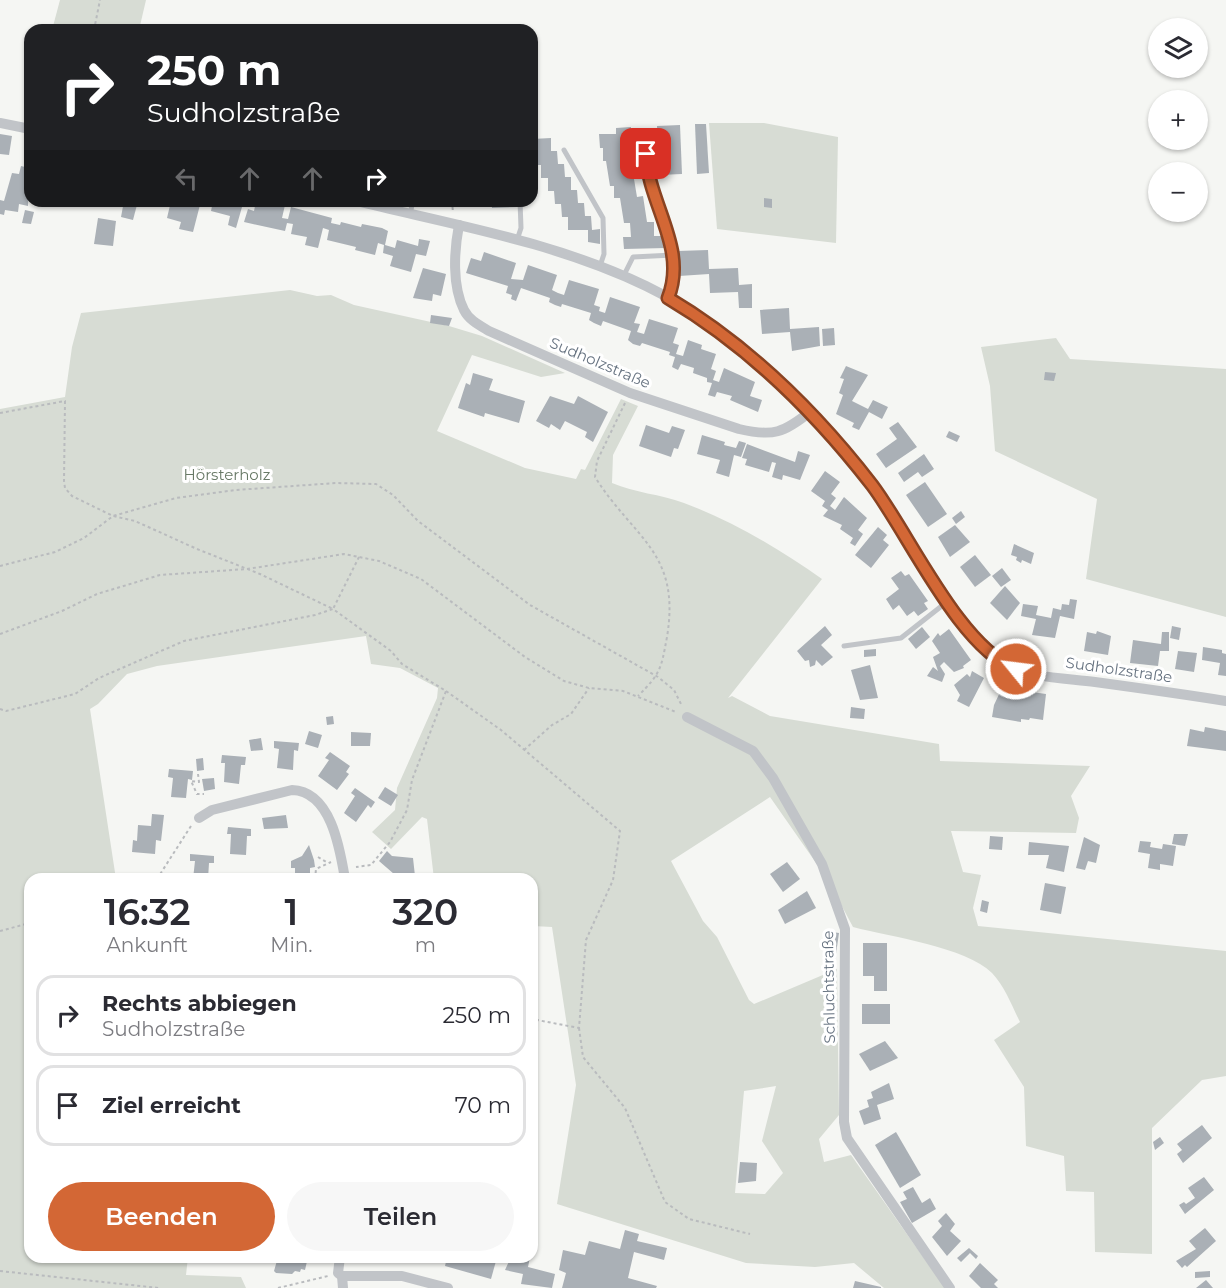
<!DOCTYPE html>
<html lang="de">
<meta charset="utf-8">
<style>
body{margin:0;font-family:Montserrat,sans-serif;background:#f7f7f7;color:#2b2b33;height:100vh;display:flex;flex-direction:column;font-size:22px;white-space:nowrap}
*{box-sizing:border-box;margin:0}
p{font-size:20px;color:#7c7c81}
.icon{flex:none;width:33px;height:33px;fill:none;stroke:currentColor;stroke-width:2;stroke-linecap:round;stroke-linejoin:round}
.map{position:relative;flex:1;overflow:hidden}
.details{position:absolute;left:24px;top:873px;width:514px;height:390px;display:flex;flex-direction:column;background:#fff;border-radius:18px;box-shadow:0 2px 4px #0004}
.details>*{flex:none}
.banner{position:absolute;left:24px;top:24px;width:514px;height:183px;border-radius:18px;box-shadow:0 2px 4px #0004;background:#202124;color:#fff;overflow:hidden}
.controls{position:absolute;left:1148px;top:18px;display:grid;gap:12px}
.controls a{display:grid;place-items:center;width:60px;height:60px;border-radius:50%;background:#fff;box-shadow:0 2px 4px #0004;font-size:30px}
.pin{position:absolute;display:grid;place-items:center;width:51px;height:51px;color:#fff;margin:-26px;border-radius:12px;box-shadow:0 3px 9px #0006}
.me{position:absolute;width:66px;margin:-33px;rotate:299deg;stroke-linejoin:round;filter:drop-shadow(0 0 4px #0008)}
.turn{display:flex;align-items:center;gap:21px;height:126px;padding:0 24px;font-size:27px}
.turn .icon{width:78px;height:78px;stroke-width:2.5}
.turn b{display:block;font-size:42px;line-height:51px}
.lanes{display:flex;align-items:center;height:57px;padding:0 24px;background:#0003;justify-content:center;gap:30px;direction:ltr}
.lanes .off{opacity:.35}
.eta{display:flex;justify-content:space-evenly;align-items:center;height:102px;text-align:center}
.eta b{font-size:36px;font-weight:600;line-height:42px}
.action{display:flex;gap:12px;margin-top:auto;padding:12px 24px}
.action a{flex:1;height:69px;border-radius:36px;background:#d36735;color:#fff;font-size:24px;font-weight:600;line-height:69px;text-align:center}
.action a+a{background:#f7f7f7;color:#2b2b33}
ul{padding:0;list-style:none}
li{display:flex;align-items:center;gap:18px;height:81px;margin:0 12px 9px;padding:0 12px;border:3px solid #e1e1e2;border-radius:18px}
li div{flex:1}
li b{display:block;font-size:22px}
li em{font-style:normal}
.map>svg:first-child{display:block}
</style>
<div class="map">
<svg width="1226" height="1288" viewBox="0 0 1226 1288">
<rect width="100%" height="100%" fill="#f5f6f3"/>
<g fill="#d7dcd4" fill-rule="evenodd">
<polygon points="60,0 146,0 139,30 52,30"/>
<polygon points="709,123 764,123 838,137 836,243 717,229"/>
<path d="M290,290L317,296L331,295L354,305L449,326L482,336L565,373L541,377L472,355L437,431L525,468L576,479L581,469L585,470L621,399L638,406L613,455L612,483C635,493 660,494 684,503C733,521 779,549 822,579L728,698L732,696L770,716L939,744L940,761L1090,766L1071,796L1079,818L1076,833L951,831L963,872L981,875L973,908L978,926L1226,951V1076L1202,1080L1152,1128V1254L1095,1252L1094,1192L1066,1191L1064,1156L1026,1146L1024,1087L994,1040L1020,1022C1012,1006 1005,987 992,973C966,947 891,937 853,927L828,880L770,797L671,861L703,921L717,937L749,1000L754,1004L837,969L839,1115L819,1139L824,1162L851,1155L945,1288H884L854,1263L815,1267L746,1263L557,1204L576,1085L552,927L533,926L532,879H434L427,819L422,817L391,849L372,832L395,810L397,788L437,698L438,688L400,668L371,664L366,636L157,666L127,674L98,704L90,709L116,879H30V1257H188L186,1275L241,1277L246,1288H0V409L65,397L72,347L81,313ZM776,1086L762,1141L783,1173L765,1194L735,1193L744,1091Z"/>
<polygon points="1056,338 1070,359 1226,369 1226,617 1086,579 1097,499 995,451 990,386 981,347"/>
</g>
<g fill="#aab0b6">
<polygon points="695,124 706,124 709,173 697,174"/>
<polygon points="680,125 682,174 659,175 657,126"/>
<polygon points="631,127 631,134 623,135 630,173 633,173 637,197 643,196 647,222 654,222 654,236 666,236 666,248 624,249 623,237 631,237 630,223 624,223 620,198 614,198 614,186 610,186 606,161 603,161 603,148 600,148 599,134 616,134 616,128"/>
<polygon points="0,134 12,136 9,155 0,154"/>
<polygon points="551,138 551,151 557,151 558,164 564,164 565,177 571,177 571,190 577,190 578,203 584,203 585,216 591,216 592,230 600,229 600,244 588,242 588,230 568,230 568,217 562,217 561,204 555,204 554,191 548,191 548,178 541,178 541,165 534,165 532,139"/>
<polygon points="21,166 29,168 28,206 19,204 18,212 5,210 4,215 0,214 0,200 4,201 12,173 19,174"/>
<polygon points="764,198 772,199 772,208 764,207"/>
<polygon points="124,201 138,201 133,220 121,217"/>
<polygon points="171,201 201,201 193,232 179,229 181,222 167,218"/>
<polygon points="213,201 235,201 234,205 242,207 236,228 228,225 230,216 211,211"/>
<polygon points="256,201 285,205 282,218 288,219 291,207 332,218 331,223 340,225 341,222 361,227 362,224 382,228 388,231 385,245 395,248 397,240 418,246 419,239 430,241 426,256 416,254 411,272 390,266 393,256 383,253 384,245 378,243 375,255 355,250 356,247 327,240 329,230 323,228 318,248 305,245 307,237 291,234 293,224 287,223 285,231 244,222 248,209 254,211"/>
<polygon points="491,201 517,201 517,207 492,208"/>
<polygon points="25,210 34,212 31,224 22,223"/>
<polygon points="98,218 116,221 113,246 94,244"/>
<polygon points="708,250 709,269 738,268 739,285 752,284 752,308 739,308 738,292 710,293 709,274 679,276 678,251"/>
<polygon points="484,252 516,263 511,279 523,280 528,265 557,275 552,290 558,293 564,295 569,280 599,289 594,305 600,307 599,311 605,313 610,297 640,307 634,323 640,324 637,332 644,334 649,319 678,328 673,343 679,345 676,354 683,356 688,340 702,345 701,349 716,354 711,369 716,371 713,380 719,382 724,368 755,382 750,396 762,400 758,412 730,400 732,396 717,392 715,397 708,395 712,383 707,382 707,378 693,373 694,368 681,364 678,370 672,367 675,357 669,355 670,352 642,343 640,346 633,344 628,340 631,331 603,321 601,326 594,323 589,320 591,313 562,304 561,307 555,305 549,302 550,298 521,288 516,301 511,299 512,295 506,293 508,286 466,273 471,258 481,261"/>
<polygon points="423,268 446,274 441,296 433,294 432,301 413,298"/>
<polygon points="789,308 790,329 819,327 820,346 792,351 790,332 762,334 760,310"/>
<polygon points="431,315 452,318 449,326 430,323"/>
<polygon points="834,328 835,345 823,346 822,329"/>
<polygon points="846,366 868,375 852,401 868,409 873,400 888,407 882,419 869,412 859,430 852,427 854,423 836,414 843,395 839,393 844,379 840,378"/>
<polygon points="1045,372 1056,373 1054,381 1044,380"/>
<polygon points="473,373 493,379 489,390 525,401 519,423 485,413 484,417 458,408 466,383 470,385"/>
<polygon points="550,396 574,404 578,396 608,412 593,442 585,437 587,432 565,421 560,430 551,424 549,428 536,421"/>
<polygon points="898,422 917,447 886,468 876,454 897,439 889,428"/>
<polygon points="646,425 669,433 672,426 685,430 678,449 674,448 671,457 639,446"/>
<polygon points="949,431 960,436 957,442 946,437"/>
<polygon points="702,435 725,442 724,445 736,448 739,441 746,443 741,457 734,455 729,477 716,473 720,460 697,454"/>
<polygon points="747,444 795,462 798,451 810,455 800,480 783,475 782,480 772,477 776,463 772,462 769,472 745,465 747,459 742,458"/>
<polygon points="924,454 934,469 922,477 918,472 904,482 898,473"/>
<polygon points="825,471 840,482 831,494 836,498 830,506 835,510 844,497 867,518 858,530 863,534 855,546 850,543 853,538 840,529 842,525 823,516 828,510 822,506 825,501 811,491"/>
<polygon points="925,482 947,514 928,527 906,495"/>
<polygon points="961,511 965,517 956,524 952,518"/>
<polygon points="955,525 970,542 950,557 938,537"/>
<polygon points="878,527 887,535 883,540 889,545 871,568 855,555"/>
<polygon points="1014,544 1034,553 1031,564 1022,560 1021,563 1016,560 1017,557 1011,555"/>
<polygon points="975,555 991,575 975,587 960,567"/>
<polygon points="1002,568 1011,580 1001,587 992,576"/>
<polygon points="901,571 905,576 909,574 928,601 924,603 928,609 918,616 914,611 907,616 899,605 893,610 886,599 899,589 891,578"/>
<polygon points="1005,586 1020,603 1007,620 990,603"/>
<polygon points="1070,599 1077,600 1074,619 1060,616 1055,638 1032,635 1036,619 1021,616 1023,604 1038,606 1036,615 1051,618 1053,608 1061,610 1062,604 1069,605"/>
<polygon points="825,626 832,635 821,645 833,657 822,666 816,660 815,665 810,667 809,660 805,661 797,651"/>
<polygon points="1172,626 1181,628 1179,640 1170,638"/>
<polygon points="922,627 930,637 916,649 908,639"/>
<polygon points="949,629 971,660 963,666 964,668 954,672 944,662 940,666 945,674 942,682 927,676 933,667 938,671 933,657 940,653 932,641 938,633 940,636"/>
<polygon points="1097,631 1111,636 1108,655 1084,651 1087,632 1096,634"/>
<polygon points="1162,632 1169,632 1169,651 1160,651 1158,666 1130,663 1133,640 1161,644"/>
<polygon points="1203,647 1222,650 1222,653 1226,654 1226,676 1218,675 1220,663 1202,660"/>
<polygon points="876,649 876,656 864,657 864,650"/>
<polygon points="1178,651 1197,653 1194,672 1175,669"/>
<polygon points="870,665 878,698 860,700 851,670"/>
<polygon points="972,671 984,678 969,707 957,701 960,695 954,685 967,674 970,677"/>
<polygon points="1002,688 1025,692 1025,689 1032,689 1032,692 1046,694 1043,720 1030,718 1029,720 1021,719 1021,722 992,717 994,705"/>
<polygon points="851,707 865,709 864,719 850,718"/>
<polygon points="333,716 334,724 327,725 326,717"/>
<polygon points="1205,727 1226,731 1226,751 1187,746 1190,729 1204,732"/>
<polygon points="309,731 322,735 318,748 305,744"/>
<polygon points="351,732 371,733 370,746 351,746"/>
<polygon points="261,738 263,750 251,751 249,740"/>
<polygon points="274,741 299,743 298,751 294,750 293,770 277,768 279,749 274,748"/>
<polygon points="330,752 350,766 346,772 349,774 337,790 318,776 329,760 325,758"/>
<polygon points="222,755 246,757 245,765 241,765 239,784 224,782 225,763 221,763"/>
<polygon points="203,758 204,770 197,771 196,759"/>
<polygon points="169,769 193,771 192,780 188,779 186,798 171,797 173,778 168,777"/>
<polygon points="214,778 215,789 204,791 202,779"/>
<polygon points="385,787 398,795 391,806 378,798"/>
<polygon points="355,788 375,802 371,808 368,805 356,822 344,813 355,796 351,793"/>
<polygon points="152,814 164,815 161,841 156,840 155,854 132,852 133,840 137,841 138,825 151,826"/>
<polygon points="286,815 288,828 264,829 262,818"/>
<polygon points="228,827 251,829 251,836 247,836 246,855 230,854 231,834 227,834"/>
<polygon points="1174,834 1188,834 1185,846 1172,844"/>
<polygon points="990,836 1003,837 1002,850 989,849"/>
<polygon points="1084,837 1100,845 1096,863 1088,861 1085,870 1076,868"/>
<polygon points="1140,841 1151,842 1150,847 1162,849 1163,844 1176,846 1173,866 1160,864 1160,870 1148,868 1150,854 1138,852"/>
<polygon points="1029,842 1069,846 1064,872 1046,868 1049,855 1028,855"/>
<polygon points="309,845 314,860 315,867 310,868 310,879 295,879 295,868 291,868 291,861 302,856"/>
<polygon points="387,851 392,856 413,858 415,876 394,877 394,874 379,861"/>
<polygon points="190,854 214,856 214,863 209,863 208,879 193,879 195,861 190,861"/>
<polygon points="787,862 800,879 783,892 770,874"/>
<polygon points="1045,883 1066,887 1061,914 1040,910"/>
<polygon points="807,891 816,908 785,924 778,910"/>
<polygon points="982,900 989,902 987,913 980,911"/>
<polygon points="832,932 839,933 836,954 829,953"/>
<polygon points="863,943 887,943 887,991 874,991 874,976 863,976"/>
<rect x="862" y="1004" width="28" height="20"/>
<polygon points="885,1041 898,1058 870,1071 859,1054"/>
<polygon points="889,1083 894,1099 877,1105 881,1119 864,1125 859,1111 869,1107 867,1100 873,1098 871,1092"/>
<polygon points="1202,1125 1212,1138 1183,1163 1177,1154 1182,1150 1177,1144"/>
<polygon points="896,1132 921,1175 900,1188 875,1145"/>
<polygon points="1160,1137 1164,1143 1155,1150 1153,1142"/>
<polygon points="740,1162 757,1163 756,1181 738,1183"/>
<polygon points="1204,1177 1214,1190 1185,1214 1179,1205 1184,1202 1186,1204 1195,1198 1188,1188"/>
<polygon points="913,1187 922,1203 930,1198 936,1209 912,1223 900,1202 907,1199 903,1192"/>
<polygon points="946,1213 955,1224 950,1231 961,1241 947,1256 932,1237 942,1226 938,1221"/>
<polygon points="1205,1228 1216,1241 1187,1267 1185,1265 1182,1268 1176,1261 1196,1249 1189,1241"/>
<polygon points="625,1230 639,1234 637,1241 667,1248 664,1260 634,1252 628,1278 657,1286 656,1288 562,1288 566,1273 559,1270 563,1250 585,1255 589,1241 620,1249"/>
<polygon points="969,1248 978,1256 976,1259 970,1253 961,1262 957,1258"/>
<polygon points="278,1257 308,1257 305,1270 301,1269 300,1272 295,1271 292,1274 276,1273 274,1271"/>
<polygon points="447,1257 489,1257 496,1261 491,1279 445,1266"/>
<polygon points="511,1257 530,1257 528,1267 555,1274 552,1288 521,1284 523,1274 505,1270"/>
<polygon points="980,1263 998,1280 994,1284 998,1288 981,1288 969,1276"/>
<polygon points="1210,1271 1210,1277 1195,1278 1195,1272"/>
<polygon points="1206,1280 1213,1288 1196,1288"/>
<polygon points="855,1281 881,1287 881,1288 853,1288"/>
</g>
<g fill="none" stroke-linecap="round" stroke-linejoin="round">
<g stroke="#b9bbbe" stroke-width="2" stroke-dasharray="3 3" stroke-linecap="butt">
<polyline points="94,30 100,0"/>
<polyline points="452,201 453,213"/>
<path d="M625,403L597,461L595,477C634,539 681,552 667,637C661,669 661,673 638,696"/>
<polyline points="0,413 65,401 64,481 65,488 72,496 113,516 135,521 197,549 260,574 333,609 359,557"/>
<polyline points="0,566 55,552 84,538 113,516 176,498 236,490 336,483 376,484 393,495 418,521 530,605 658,677 674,690 682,706"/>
<polyline points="0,634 62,611 97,594 160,575 247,569 344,554 379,561 421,579 525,657 564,681 589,688 623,691 676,712"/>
<polyline points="446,691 501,730 620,831 613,880 586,940 579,1028 532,1019"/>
<polyline points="0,709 6,711 75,694 99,678 184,641 315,615 333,609 391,651 402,664 446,691 412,780 407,810 390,842 371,865 356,867"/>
<polyline points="524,750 552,725 571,714 589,688"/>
<polyline points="198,774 199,782 191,781 197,794 204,794"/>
<polyline points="318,857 328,863"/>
<polyline points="157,879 191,826"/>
<polyline points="315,879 316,869 331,862"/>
<polyline points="0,931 30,923"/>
<polyline points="579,1028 583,1057 625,1108 665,1202 689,1219 750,1234"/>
<polyline points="310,1257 319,1260 327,1258"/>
<polyline points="0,1271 159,1288"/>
<polyline points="278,1288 328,1276"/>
</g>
<g stroke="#c1c4c8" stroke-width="5">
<path d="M645,132C645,147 643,165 648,179C660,219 685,255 668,298"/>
<polyline points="564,150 603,218 604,254 600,266"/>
<polyline points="410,214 413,201"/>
<polyline points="517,240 521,228 520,201"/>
<polyline points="623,277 633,257 673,255"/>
<polyline points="844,646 901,638 948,601"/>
</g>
<g stroke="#c1c4c8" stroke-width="10">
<polyline points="0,123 30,129"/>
<path d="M356,201C454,225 555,242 646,286C732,328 820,410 874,488C903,531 929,575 959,616C972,633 983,652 1002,663C1029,678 1065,678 1095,682C1139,688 1182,694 1226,701"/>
<path d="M459,225C454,251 452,286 464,310C469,320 479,325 489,331L630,393L739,429C773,437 784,433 811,411"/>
<polyline points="687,717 753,751 773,778 822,864 845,929 844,1122 847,1138 950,1288"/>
<path d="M199,818L212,810L292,790C331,791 340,849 345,879"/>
<polyline points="340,1257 338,1273 342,1276 343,1288"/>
<polyline points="342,1276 402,1276 448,1288"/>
</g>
</g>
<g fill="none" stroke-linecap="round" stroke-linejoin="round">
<g stroke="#894322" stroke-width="15">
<path id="route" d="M646,154C648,204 688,248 668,298C749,346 814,410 872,485C909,534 959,647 1016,669"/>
</g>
<use href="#route" stroke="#d36735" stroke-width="10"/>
</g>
<g text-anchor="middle" stroke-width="6" stroke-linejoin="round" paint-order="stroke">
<g font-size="15" fill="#677381" stroke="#fff">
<text transform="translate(600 363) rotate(23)" y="5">Sudholzstraße</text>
<text transform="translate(1119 670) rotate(8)" y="5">Sudholzstraße</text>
<text transform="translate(829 987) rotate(-91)" y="5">Schluchtstraße</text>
</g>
<g font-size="15" fill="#687966" stroke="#fff">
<text x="227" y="480">Hörsterholz</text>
</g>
</g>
</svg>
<div class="controls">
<a><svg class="icon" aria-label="layers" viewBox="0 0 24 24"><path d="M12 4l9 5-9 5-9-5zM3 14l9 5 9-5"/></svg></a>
<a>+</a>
<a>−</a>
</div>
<div class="pin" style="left:646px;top:154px;background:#d93025"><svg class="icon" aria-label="arrive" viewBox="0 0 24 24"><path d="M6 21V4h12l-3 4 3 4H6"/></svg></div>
<svg class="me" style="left:1016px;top:669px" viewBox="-20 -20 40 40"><circle r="17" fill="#d36735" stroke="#fff" stroke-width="3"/><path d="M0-11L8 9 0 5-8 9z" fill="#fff"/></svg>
<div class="banner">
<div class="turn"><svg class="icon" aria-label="right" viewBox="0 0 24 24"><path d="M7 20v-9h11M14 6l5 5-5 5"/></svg><div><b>250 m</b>Sudholzstraße</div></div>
<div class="lanes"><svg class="icon off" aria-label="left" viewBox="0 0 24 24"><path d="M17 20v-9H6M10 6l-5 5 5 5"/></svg><svg class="icon off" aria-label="ahead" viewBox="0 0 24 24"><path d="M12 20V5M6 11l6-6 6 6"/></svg><svg class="icon off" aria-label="ahead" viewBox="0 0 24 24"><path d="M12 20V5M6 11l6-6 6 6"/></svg><svg class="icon" aria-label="right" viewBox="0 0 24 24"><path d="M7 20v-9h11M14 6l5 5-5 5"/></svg></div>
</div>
<section class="details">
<div class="eta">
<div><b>16:32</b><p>Ankunft</p></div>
<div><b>1</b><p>Min.</p></div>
<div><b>320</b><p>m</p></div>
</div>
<ul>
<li><svg class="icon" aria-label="right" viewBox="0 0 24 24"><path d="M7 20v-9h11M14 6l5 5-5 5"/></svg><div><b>Rechts abbiegen</b><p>Sudholzstraße</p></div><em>250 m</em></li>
<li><svg class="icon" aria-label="arrive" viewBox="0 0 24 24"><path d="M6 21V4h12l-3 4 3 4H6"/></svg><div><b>Ziel erreicht</b></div><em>70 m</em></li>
</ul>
<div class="action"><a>Beenden</a><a>Teilen</a></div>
</section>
</div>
